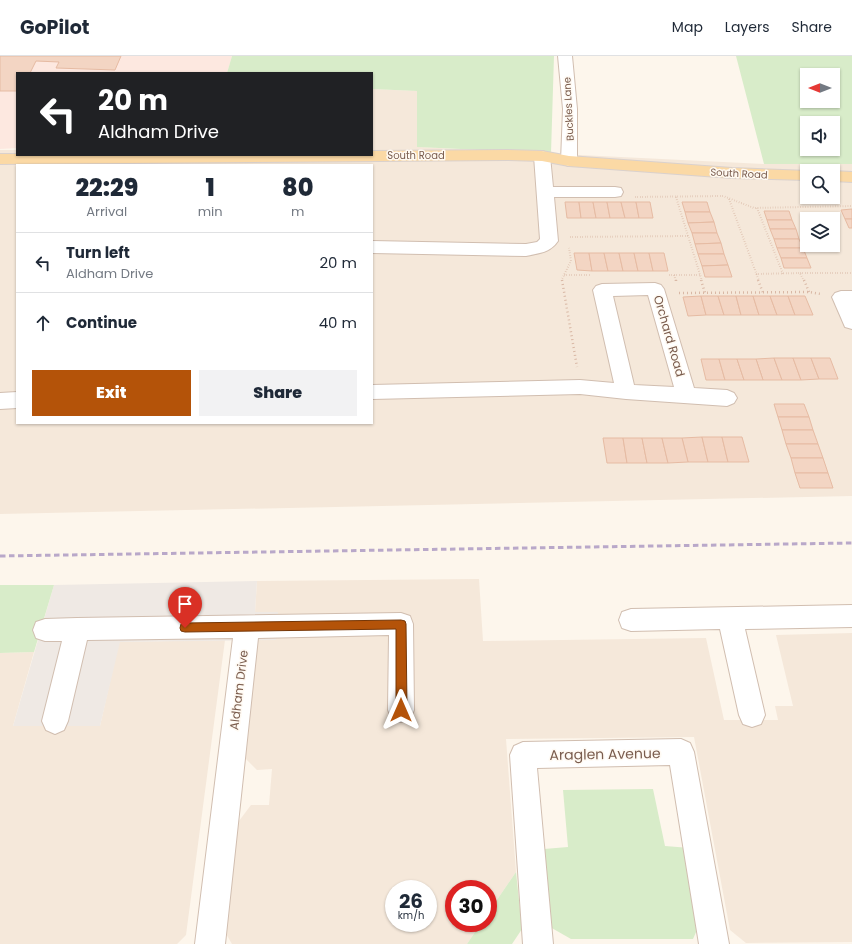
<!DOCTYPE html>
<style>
body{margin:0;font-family:Poppins,sans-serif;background:#f2f2f3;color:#1f2937;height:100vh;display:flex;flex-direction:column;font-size:15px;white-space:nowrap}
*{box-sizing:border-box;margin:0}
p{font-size:13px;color:#747a83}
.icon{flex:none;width:22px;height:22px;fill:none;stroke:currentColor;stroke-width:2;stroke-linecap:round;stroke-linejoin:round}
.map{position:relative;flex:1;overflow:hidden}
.side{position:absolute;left:16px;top:108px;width:357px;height:260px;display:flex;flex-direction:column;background:#fff;border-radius:0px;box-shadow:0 1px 3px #0004}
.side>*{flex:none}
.guide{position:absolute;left:16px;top:16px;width:357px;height:84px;border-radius:0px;box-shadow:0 1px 3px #0004;background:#202124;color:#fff;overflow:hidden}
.needle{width:26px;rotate:270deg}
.controls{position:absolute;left:800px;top:12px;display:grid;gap:8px}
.controls a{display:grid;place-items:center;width:40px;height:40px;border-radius:0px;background:#fff;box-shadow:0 1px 3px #0004;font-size:20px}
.speed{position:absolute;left:385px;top:824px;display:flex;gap:8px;font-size:20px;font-weight:700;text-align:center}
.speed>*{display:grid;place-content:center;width:52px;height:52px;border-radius:50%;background:#fff;box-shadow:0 1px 3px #0004;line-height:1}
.speed small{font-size:10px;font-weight:400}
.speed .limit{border:6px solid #d22;background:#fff;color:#111}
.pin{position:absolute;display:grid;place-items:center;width:34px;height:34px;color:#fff;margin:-41px -17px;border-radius:50% 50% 50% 0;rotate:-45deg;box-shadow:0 0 4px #0007}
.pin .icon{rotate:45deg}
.me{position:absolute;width:44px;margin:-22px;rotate:0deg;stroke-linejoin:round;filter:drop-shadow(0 0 3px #0008)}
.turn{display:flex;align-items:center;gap:14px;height:84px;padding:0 16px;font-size:18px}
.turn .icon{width:52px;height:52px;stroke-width:2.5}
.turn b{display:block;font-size:28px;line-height:34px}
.eta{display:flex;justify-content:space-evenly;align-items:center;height:68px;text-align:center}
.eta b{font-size:24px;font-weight:800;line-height:28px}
.primary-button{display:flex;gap:8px;margin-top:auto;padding:8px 16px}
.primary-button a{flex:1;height:46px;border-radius:0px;background:#b45309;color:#fff;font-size:16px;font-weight:800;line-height:46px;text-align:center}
.primary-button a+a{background:#f2f2f3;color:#1f2937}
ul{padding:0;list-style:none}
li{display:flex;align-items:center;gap:12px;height:60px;padding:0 16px;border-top:1px solid #e0e1e3}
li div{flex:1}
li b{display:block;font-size:15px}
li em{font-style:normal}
header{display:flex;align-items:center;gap:24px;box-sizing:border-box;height:56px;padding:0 20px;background:#fff;border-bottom:1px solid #e0e1e3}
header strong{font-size:19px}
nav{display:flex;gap:22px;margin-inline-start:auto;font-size:14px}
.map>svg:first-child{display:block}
</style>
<header>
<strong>GoPilot</strong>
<nav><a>Map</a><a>Layers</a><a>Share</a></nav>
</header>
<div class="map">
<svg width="852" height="888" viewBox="0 0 852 888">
<rect width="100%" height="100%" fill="#fdf6ec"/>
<g fill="#f5e8da" fill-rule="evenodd">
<path d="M372,33L417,35L418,91L764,108H852V440L0,458V94H17V99H372ZM17,109H372V367H17ZM807,115H833V141H807ZM807,163H833V189H807Z"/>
<path d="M479,523L483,585L706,582L724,664H778L775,650H793L776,579L852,577V886L746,887L730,874L694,681L506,683L516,816L488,857V833H454V867H481L467,888H232L225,876L236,769L251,749H269L272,713L257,714L246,703L245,691L257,584L276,583L278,557L255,556L257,525ZM394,833H428V867H394Z"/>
<polygon points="225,584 186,879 177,888 0,888 0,597 34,596 13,670 100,670 119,586"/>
</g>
<polygon fill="#fde8e0" points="0,0 232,0 227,17 17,17 17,92 0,93"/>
<polygon fill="#efe9e4" points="257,525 255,556 278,556 276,584 120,586 100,670 13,670 54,529"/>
<g fill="#d8ecc9" fill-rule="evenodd">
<polygon points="232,0 554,0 551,97 417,91 417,35 372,33 372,17 227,17"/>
<path d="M736,0H852V108H764ZM807,19H833V45H807ZM807,67H833V93H807Z"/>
<polygon points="0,529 54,529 34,596 0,597"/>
<polygon points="653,733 665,790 690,792 700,867 693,883 571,883 550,871 544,793 568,791 563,734"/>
<polygon points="516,816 522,873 512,888 467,888 481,867 488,867 488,857"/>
</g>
<g fill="#f3d5c3" stroke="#e6bba3">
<polygon points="0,0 121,0 115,14 56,12 59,6 36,5 30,17 17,17 17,35 0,35"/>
<polygon points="565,146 579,146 581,162 567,162"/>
<polygon points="579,146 593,146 596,162 581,162"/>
<polygon points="593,146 607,146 610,162 596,162"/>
<polygon points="607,146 621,146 625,162 610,162"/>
<polygon points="621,146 636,146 639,162 625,162"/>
<polygon points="636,146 650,146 653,162 639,162"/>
<polygon points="682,146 707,146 710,156 685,156"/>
<polygon points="852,153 852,163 845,163 841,154"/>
<polygon points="764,155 789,155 792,164 767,164"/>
<polygon points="685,156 710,156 714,166 688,167"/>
<polygon points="845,163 852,163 852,172 849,172"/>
<polygon points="767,164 792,164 796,173 770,173"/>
<polygon points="714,166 717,177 692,177 688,167"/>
<polygon points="770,173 796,173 799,183 774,183"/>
<polygon points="692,177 717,177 721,187 695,188"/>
<polygon points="774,183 799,183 803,192 777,192"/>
<polygon points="721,187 724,198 698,198 695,188"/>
<polygon points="777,192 803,192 807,202 781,202"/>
<polygon points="574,197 589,197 592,215 577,214"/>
<polygon points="589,197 604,197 608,215 592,215"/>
<polygon points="604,197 619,197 623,215 608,215"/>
<polygon points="619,197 634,197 638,215 623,215"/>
<polygon points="634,197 649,197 653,215 638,215"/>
<polygon points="649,197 664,197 668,215 653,215"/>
<polygon points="698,198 724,198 728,209 702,210"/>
<polygon points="781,202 807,202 811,212 784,212"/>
<polygon points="728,209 732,221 705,221 702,210"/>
<polygon points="701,240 706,259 688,260 683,241"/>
<polygon points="701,240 718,240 724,259 706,259"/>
<polygon points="718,240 736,240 741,259 724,259"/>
<polygon points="736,240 753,240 759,259 741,259"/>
<polygon points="753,240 770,240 777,259 759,259"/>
<polygon points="770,240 788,240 795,259 777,259"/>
<polygon points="788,240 805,240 813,259 795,259"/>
<polygon points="774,302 782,324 763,324 756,303"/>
<polygon points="774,302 793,302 801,324 782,324"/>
<polygon points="793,302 811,302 819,323 801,324"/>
<polygon points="811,302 830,302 838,323 819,323"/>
<polygon points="701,303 719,303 725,324 706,324"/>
<polygon points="719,303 737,303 744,324 725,324"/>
<polygon points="737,303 756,303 763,324 744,324"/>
<polygon points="774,348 804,348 809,361 778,361"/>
<polygon points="778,361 809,361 813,374 782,374"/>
<polygon points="782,374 813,374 818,388 786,388"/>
<polygon points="702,381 708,406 688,406 682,382"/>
<polygon points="702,381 722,381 728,406 708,406"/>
<polygon points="722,381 742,381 749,406 728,406"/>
<polygon points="603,382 623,382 627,407 607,407"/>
<polygon points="623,382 642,382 647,407 627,407"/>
<polygon points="642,382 662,382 668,407 647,407"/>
<polygon points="662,382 682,382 688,406 668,407"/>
<polygon points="786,388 818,388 823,402 791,402"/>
<polygon points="791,402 823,402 828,417 795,417"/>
<polygon points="795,417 828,417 833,432 800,432"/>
</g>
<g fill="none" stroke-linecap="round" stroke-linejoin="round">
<g stroke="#d1beb0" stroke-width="2">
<g id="minor">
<polygon points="558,0 572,0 577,53 577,105 575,108 569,110 563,108 561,105 563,53"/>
<path d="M542,95L548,97L550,100L553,131H615L621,132L623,136L621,140L615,141H554L558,185C550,197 539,197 526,200L372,197V185L526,188L537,186L540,183L534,100L536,97Z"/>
<path d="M655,227L661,229L664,233L694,332L727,334L734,337L737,342L734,347L727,350L626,343L580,338L372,343V329L580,324L614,327L593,234L596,230L602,228ZM648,239L674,331L634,329L613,240Z"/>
<polygon points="841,235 852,235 852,273 845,271 832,241 835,237"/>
<polygon points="17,336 17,352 0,353 0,337"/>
<polygon points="852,549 852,571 745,573 765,659 761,668 752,671 743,668 739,659 720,573 631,575 622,572 619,564 622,556 631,553"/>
<polygon points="401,557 410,560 413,568 414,654 410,663 401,666 392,663 388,654 389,579 258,582 225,888 195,888 233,582 87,584 68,665 64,674 55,678 46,674 42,665 62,585 45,585 36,582 33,574 36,566 45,563 77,562"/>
<polygon points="681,683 690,687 694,696 729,888 699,888 670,709 537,712 553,888 523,888 510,699 514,690 523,686"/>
</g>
</g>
<g stroke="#dad1cd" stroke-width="2">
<g id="major">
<polygon points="508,94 542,95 569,100 732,112 810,115 807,115 807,124 732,122 569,110 542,105 508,104 0,108 0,98 372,99 372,95"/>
<polygon points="833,115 852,116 852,126 833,125"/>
</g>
</g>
<g stroke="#d9b8a5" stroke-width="2" stroke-dasharray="0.5 2" stroke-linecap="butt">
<polyline points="635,141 723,140 754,152 852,150"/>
<polyline points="676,141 702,225"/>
<polyline points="729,143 759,225"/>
<polyline points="757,152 783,218"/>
<polyline points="570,181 688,180"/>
<polyline points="800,217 852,217"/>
<polyline points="756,218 800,217 804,225"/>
<polyline points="564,219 590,219"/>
<polyline points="669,219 674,219 676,225"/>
<polyline points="674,219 700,219"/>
<polyline points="562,225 562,223 571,205 569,192"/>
</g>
<g stroke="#d9b8a5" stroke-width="2.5" stroke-dasharray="1 3" stroke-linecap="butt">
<polyline points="562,224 577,311"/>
<polyline points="676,224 676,226"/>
<polyline points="701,224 705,237"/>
<polyline points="758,224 763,237"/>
<polyline points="804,224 809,236"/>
<polyline points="679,237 809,236 821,238"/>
</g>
<use href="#minor" fill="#fff" fill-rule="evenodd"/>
<use href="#major" fill="#fbd9a5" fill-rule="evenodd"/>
<polyline stroke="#b9a8c9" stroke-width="3" stroke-dasharray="5.5 3.5" stroke-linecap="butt" points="0,500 852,487"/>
</g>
<polygon fill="#b45309" stroke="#753606" points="401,564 405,565 406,568 407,654 405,658 401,659 398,658 396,654 396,573 185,576 181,575 180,572 181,568 185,567"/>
<g text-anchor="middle" stroke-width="3" stroke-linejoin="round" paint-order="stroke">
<g font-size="10" fill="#7a5c4d" stroke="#fffaf3">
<text transform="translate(568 53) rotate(-93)" y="4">Buckles Lane</text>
<text x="416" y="103">South Road</text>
<text transform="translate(739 117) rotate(3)" y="4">South Road</text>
</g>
<g font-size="12" fill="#7a5c4d" stroke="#fffaf3">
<text transform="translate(669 280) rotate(74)" y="4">Orchard Road</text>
<text transform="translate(239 634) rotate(-83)" y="4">Aldham Drive</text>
</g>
<g font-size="14" fill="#7a5c4d" stroke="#fffaf3">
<text transform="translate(605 698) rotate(-1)" y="5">Araglen Avenue</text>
</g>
</g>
</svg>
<div class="controls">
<a><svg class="needle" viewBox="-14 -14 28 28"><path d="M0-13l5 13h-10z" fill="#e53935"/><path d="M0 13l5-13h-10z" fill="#747a83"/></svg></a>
<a><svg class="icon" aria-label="sound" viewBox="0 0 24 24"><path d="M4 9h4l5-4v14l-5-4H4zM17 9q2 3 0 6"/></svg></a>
<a><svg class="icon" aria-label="search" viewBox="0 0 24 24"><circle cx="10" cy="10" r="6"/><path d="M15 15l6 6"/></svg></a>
<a><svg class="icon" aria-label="layers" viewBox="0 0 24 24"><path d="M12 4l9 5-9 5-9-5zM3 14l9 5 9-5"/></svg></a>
</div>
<div class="speed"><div>26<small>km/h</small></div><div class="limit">30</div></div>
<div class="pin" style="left:185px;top:572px;background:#d93025"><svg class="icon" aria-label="arrive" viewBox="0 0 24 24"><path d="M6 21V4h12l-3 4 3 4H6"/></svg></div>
<svg class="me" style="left:401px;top:654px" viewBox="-20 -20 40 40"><path d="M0-17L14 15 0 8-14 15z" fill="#b45309" stroke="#fff" stroke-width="4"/></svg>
<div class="guide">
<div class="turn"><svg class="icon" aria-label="left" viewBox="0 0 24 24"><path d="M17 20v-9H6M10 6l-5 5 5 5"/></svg><div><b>20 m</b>Aldham Drive</div></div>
</div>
<section class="side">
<div class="eta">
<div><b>22:29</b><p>Arrival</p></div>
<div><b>1</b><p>min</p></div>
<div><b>80</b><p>m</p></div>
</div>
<ul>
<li><svg class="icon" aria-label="left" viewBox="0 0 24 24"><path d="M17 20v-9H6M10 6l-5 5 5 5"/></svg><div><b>Turn left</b><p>Aldham Drive</p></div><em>20 m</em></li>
<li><svg class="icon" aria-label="ahead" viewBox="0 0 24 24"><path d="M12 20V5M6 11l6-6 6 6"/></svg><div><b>Continue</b></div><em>40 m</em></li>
</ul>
<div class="primary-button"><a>Exit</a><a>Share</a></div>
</section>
</div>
